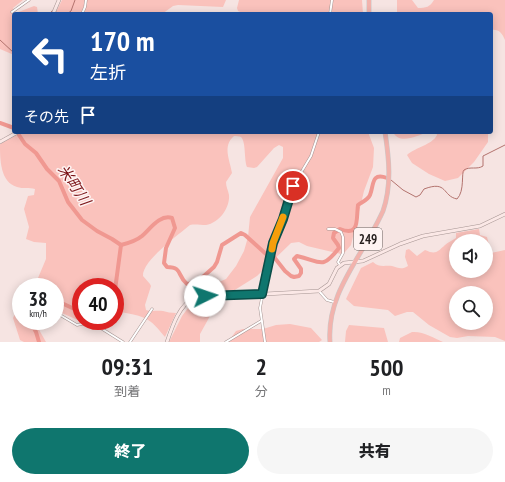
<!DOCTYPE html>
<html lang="ja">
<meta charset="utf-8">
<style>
body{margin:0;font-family:"PT Sans Narrow","Noto Sans JP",sans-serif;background:#f6f6f6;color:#202124;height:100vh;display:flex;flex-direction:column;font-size:15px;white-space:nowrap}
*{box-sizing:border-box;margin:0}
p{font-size:13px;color:#757577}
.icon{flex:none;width:22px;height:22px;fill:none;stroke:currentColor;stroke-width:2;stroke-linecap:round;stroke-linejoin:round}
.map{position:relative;height:342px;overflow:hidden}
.drawer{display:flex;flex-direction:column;background:#fff;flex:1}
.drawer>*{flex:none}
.banner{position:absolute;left:12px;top:12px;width:481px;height:122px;border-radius:4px;box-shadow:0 2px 10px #0003;background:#1a4fa0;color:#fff;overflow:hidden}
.fabs{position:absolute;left:449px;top:234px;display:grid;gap:8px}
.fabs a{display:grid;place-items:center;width:44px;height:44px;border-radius:50%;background:#fff;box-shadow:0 2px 10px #0003;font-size:20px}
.speed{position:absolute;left:12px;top:278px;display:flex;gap:8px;font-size:20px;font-weight:700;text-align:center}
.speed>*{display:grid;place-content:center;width:52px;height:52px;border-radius:50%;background:#fff;box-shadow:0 2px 10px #0003;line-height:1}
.speed small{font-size:10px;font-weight:400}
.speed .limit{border:6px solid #d22;background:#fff;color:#111}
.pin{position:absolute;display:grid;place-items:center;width:34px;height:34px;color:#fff;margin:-17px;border:2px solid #fff;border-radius:50%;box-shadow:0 1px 4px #0007}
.me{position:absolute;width:44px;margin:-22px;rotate:86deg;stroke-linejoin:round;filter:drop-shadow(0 0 3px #0008)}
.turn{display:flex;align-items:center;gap:14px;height:84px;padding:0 12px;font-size:18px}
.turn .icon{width:52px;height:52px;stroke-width:2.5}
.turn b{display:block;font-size:28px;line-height:34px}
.then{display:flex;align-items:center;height:38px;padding:0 12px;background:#0003;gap:8px;font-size:15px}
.eta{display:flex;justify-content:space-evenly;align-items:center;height:68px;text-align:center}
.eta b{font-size:24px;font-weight:800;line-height:28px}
.button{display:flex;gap:8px;margin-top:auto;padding:8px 12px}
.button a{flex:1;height:46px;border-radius:24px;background:#0f766e;color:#fff;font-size:16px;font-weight:800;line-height:46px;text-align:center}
.button a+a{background:#f6f6f6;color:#202124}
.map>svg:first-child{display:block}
</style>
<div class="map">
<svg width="505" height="342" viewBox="0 0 505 342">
<rect width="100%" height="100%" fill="#f6e4e2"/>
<g fill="#fac2bc" fill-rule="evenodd">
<polygon points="0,0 23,0 13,8 16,13 34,6 37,7 38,14 14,14 14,55 0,49"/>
<polygon points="62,0 226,0 223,7 178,5 173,6 162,14 55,14"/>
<polygon points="239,0 362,0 363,14 243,13 238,11 237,8"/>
<path d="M397,0H412L418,8C426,8 430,7 434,0H505V40C502,33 499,29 491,30V14H397Z"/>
<path d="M22,132H368L374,148L373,167L364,191L351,245L345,252L341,254L307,246L299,242L291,243L257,276L230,293L196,292L226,279L236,266L244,251L248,237L250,217L283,158V147L279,145L274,148L257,167L254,168L247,167C244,160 246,141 241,137C239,136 236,136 234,136C222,146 230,160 232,173L226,182C226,187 228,190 229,195C230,208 219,223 206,225C200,225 195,224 190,225C178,235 142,261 143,276L150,284L151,286L145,305L146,310C153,312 156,310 163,311C167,312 171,313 176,313L165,337C150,318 145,316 120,312L115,316V287H81L80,321L55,310V287H36L38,278L46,259V243L34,242L26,239L29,227L24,209L28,196L34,195L35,189C29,187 23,189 17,187C0,182 0,159 0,144Z"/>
<path d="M393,132H428C417,136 399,145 393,132Z"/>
<path d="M436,132H488V142L474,162L458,178L445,181L429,174L412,163L407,155C416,147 432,145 437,135Z"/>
<path d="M479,229L480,235L487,237L491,253L505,250V341L495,337L468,336L457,338L450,337L429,325L413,312H407L395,316L388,310L354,306L346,299L361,268L373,262C379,268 385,265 392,266C398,268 402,270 408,266L405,257L406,250L409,249L417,256L425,250C436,255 437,252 445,245C448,242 453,240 456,238V233ZM456,241H486V271H456ZM456,293H486V323H456Z"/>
<polygon points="195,299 202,299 210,316 200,334 200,342 169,342 182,316"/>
<polygon points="21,301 21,321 34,321 46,342 24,342 20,340 13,318"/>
<polygon points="290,324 311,328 322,340 319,342 228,342 236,331 243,329 263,329 276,325"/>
<polygon points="349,325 384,328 388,342 345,342 346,331"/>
<path d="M412,332C423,331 434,338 443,342H399L400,338Z"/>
</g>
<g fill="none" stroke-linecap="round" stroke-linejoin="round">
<g stroke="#b3736e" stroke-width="1">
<polyline points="55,12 64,14"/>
<polyline points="50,14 52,11"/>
<polyline points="67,14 71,11 75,0"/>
<polyline points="0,40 14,53"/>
<path d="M391,180L403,190L416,197L420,195L424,189C448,180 442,196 457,199C465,191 461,172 464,170C470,166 477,170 483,166V156L505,145"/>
</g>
<g stroke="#f09891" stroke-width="4">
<polyline points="0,123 14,128"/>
<polyline points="17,132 25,144 36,153 47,169 59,181 68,202 82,220 97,231 112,239 121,245"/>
<path d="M121,245C129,243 136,241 142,236C150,229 160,214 172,218L175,228L166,248L164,263L167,267C183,267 177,276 187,284L196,283L214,267L217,262L222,245L241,233L245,235L266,254L274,257L285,271L291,276L294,277L299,276L301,273V269L294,259L297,256C321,261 321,271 339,248L338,245L333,238L334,233L340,229C360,237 356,220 358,205C362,202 368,200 370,195C374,185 371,172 387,178"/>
<polyline points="115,290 121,245"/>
<polyline points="55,300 81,312"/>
<polyline points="30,321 36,332 39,342"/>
</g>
<g stroke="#a69593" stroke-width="3">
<g id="street">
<polyline points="12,12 29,0"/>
<polyline points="82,14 85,7 86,0"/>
<polyline points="330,14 332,0"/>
<polyline points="328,229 335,229 341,232 343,237 343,253 338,262 340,265"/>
<polyline points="319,291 327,300 334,302"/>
<polyline points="55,312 77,325 91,322 123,342"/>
<polyline points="130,342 152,309"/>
<polyline points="226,342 261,321"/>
<polyline points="265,342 260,308 273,243 283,219 293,186 311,156 319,132"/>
</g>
</g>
<g stroke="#a69593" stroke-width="4">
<g id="secondary">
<polyline points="53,14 59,0"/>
<polyline points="0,142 18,132"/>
<path d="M167,342C172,327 179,305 194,298L319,291L329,284L337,268L344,263L363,261L400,244L423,236L480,226L505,214"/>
</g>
</g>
<g stroke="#cbc9c9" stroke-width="5">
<g id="highway">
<polyline points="369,0 369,14"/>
<path d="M330,342C327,302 350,271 369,238C374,229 379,220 383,211C392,185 389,158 385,132"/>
</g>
</g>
<use href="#street" stroke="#fff" stroke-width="2"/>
<use href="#secondary" stroke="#fbe8e6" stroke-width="3"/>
<use href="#highway" stroke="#f2b3ad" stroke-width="4"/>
</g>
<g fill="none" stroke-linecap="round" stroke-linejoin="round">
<g stroke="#0a4d48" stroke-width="10">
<polyline id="route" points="205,296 262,294 273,243 283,219 293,186"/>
</g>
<use href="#route" stroke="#0f766e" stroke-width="7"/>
<polyline stroke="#f59e0b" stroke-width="7" points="272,249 273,243 283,217"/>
</g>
<g text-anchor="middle" stroke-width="3" stroke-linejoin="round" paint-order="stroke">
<rect fill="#fef3f2" stroke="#665e5d" stroke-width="1" x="354" y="228" width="28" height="22" rx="3"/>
<g font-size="13" font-weight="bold" fill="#251e1d">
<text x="368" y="244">249</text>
</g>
<g font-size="15" font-style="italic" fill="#7c1519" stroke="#fef3f2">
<text transform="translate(74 185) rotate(56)" y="5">米町川</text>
</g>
</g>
</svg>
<div class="fabs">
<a><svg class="icon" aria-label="sound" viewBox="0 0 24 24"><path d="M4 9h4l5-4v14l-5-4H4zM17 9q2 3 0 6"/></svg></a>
<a><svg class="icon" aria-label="search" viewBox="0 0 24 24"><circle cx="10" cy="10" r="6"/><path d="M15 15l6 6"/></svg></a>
</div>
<div class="speed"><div>38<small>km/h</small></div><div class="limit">40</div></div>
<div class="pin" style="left:293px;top:186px;background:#d93025"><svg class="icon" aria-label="arrive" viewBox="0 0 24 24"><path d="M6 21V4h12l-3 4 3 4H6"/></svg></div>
<svg class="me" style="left:205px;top:296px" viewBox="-20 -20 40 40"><circle r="19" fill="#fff"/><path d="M0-13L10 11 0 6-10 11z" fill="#0f766e"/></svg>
<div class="banner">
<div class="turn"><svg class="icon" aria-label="left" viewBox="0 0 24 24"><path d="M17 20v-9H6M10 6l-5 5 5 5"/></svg><div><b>170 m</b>左折</div></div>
<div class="then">その先<svg class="icon" aria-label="arrive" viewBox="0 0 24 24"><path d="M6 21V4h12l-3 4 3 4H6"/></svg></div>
</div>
</div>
<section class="drawer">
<div class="eta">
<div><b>09:31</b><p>到着</p></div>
<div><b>2</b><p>分</p></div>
<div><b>500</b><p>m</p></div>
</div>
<div class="button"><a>終了</a><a>共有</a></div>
</section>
